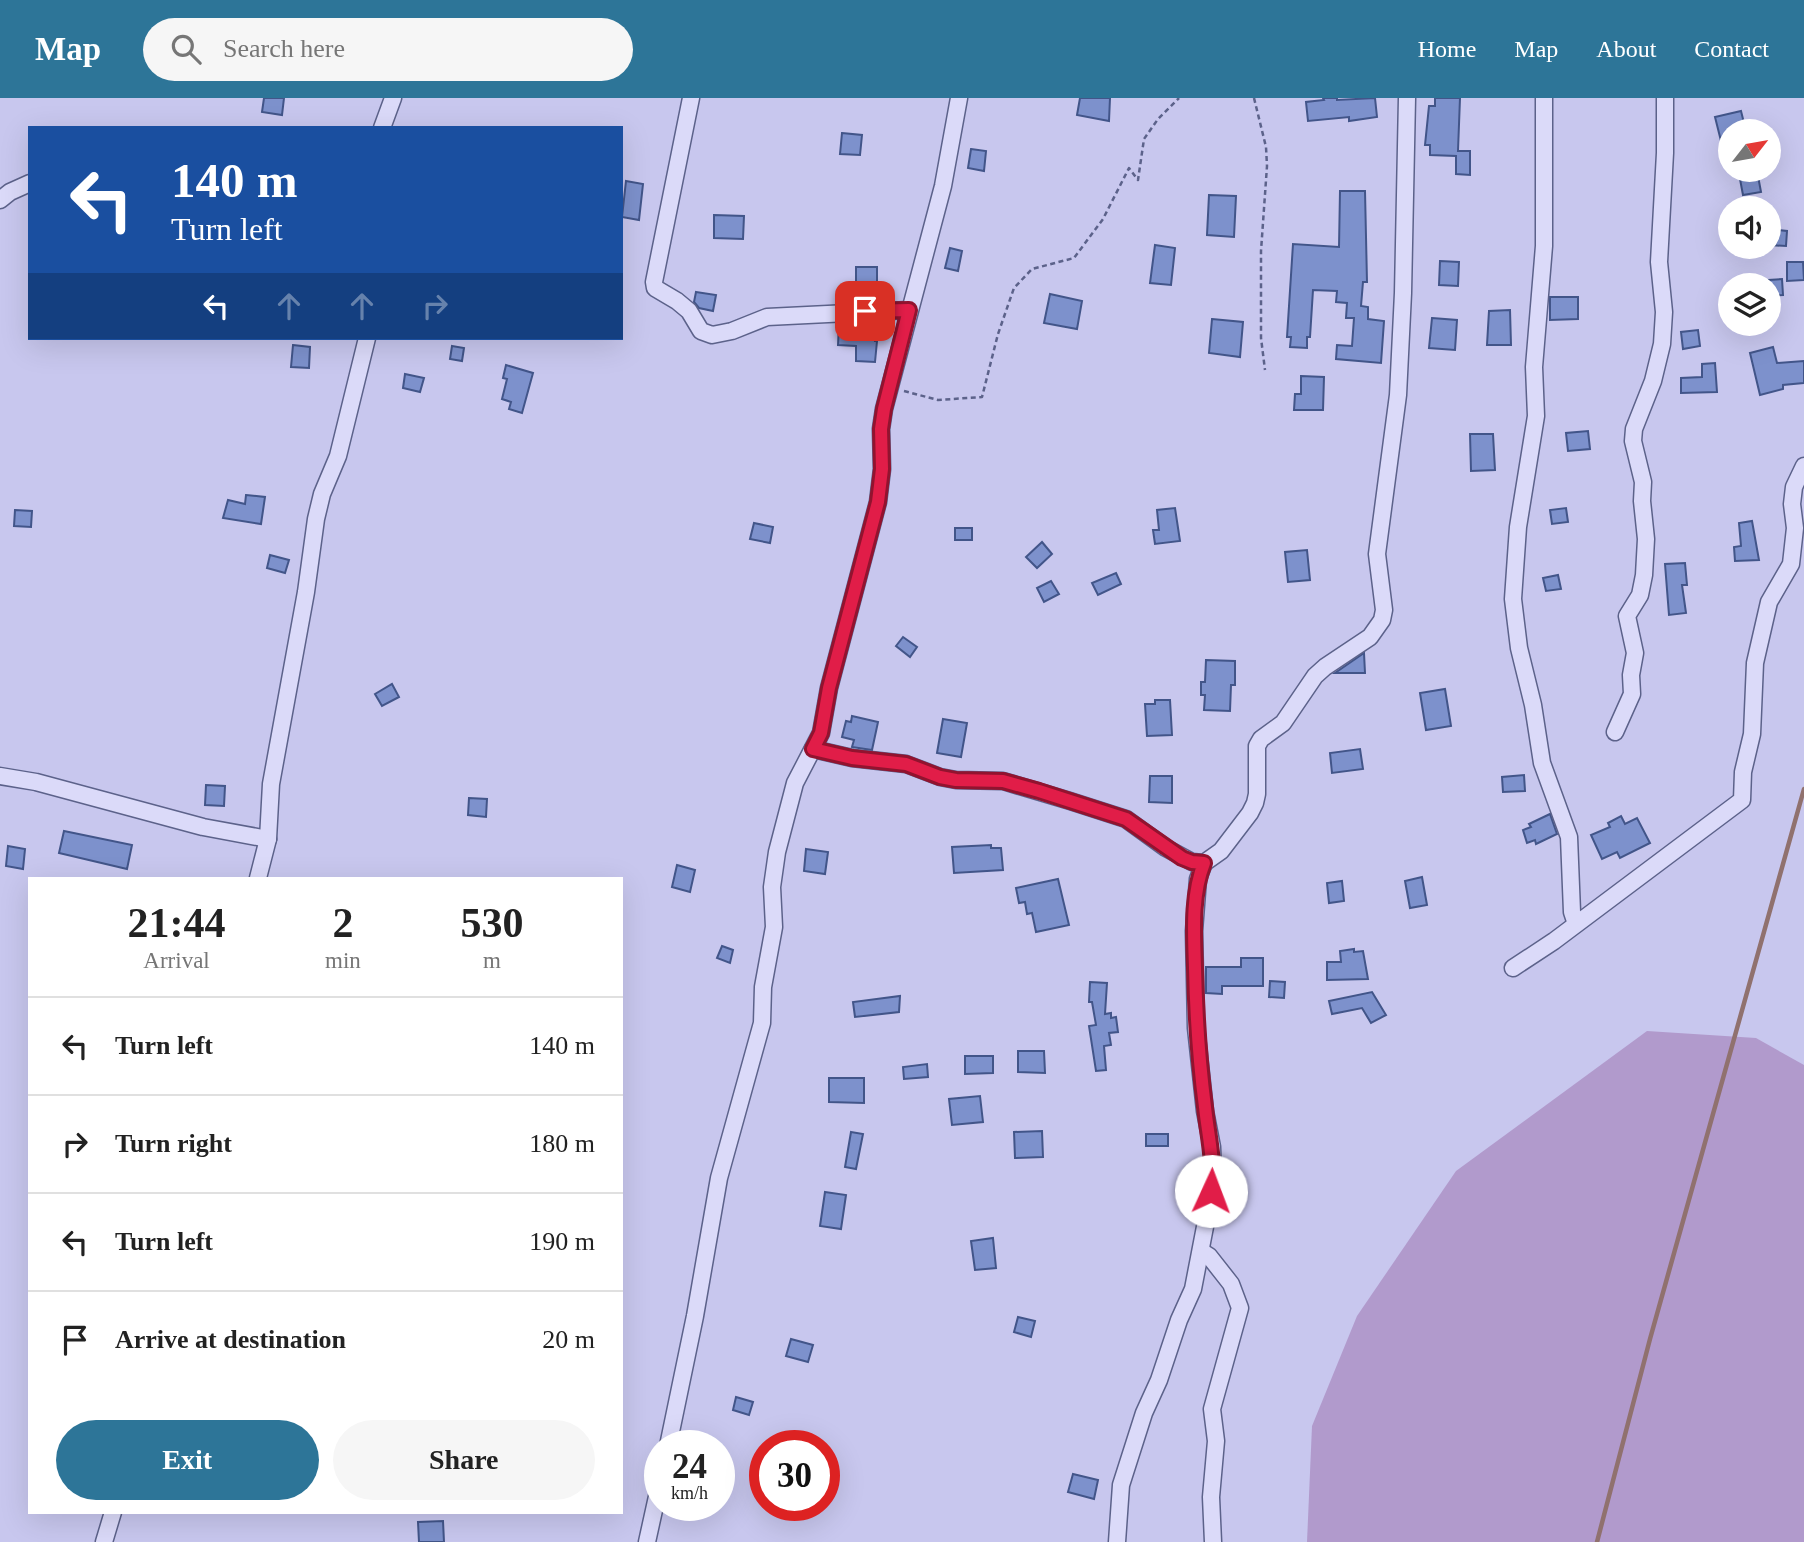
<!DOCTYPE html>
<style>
body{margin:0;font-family:Georgia,serif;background:#f6f6f6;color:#222;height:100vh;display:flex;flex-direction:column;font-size:26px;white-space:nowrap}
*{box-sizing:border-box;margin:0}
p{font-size:23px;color:#767676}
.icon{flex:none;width:38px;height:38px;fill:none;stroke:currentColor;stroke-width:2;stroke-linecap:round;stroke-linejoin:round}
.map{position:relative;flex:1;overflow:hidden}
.drawer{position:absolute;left:28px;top:779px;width:595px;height:637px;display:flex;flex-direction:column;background:#fff;border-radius:0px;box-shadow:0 7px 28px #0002}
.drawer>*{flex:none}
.guide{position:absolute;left:28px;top:28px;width:595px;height:214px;border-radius:0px;box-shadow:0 7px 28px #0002;background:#1a4fa0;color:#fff;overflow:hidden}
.needle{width:46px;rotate:59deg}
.tools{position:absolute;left:1718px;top:21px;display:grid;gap:14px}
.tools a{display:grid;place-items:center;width:63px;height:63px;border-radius:50%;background:#fff;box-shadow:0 7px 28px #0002;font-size:35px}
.speed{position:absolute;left:644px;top:1332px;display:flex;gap:14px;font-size:35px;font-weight:700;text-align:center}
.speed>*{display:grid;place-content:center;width:91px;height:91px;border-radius:50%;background:#fff;box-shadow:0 7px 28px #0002;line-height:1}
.speed small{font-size:18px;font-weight:400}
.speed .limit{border:10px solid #d22;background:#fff;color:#111}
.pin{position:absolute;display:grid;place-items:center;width:60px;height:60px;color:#fff;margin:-30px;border-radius:14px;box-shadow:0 4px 10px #0006}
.me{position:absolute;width:77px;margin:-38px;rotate:2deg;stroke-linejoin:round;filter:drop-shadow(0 0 5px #0008)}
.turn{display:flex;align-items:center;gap:24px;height:147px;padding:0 28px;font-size:32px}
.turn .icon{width:91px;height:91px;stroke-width:2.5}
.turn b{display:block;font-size:49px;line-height:60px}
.lanes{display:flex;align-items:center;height:66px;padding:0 28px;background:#0003;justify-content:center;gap:35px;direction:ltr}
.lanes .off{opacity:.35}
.eta{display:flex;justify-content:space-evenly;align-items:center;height:119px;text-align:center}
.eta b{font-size:42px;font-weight:800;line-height:49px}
.primary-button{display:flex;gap:14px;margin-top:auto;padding:14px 28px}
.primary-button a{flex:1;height:80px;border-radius:42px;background:#2d7598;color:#fff;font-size:28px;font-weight:800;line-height:80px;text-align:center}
.primary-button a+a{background:#f6f6f6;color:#222}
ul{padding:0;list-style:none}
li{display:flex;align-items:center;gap:21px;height:98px;padding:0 28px;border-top:2px solid #e0e0e0}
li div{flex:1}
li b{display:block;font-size:26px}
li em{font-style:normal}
header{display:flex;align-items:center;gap:42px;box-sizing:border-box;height:98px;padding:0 35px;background:#2d7598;color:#fff}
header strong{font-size:33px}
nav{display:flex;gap:38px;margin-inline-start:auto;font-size:24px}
.search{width:490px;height:63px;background:#f6f6f6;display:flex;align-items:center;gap:18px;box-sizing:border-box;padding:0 24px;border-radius:38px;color:#767676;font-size:26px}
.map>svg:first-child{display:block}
</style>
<header>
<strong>Map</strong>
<div class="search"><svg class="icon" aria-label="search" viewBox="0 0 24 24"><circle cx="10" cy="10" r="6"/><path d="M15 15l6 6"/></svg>Search here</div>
<nav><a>Home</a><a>Map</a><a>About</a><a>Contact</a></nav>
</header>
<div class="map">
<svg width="1804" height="1444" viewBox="0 0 1804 1444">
<rect width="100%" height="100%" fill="#c8c7ee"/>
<polygon fill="#b19acc" points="1647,933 1756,940 1804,967 1804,1444 1307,1444 1312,1328 1357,1218 1456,1073"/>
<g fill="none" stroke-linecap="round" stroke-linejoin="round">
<polyline stroke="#90716e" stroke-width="4.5" points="1597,1444 1650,1241 1804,691"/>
</g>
<g fill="#7d91cc" stroke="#425589" stroke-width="2">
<polygon points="264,0 284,0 282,17 262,14"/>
<polygon points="1080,0 1110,0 1109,23 1077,17"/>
<polygon points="1323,0 1337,0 1337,2 1375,0 1377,19 1349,23 1349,19 1308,23 1306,4 1324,2"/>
<polygon points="1435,0 1460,0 1458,53 1470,53 1470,77 1456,76 1456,58 1430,57 1430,47 1425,47 1429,8 1435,8"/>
<polygon points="1741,13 1746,33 1731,33 1731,63 1726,63 1715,19"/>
<polygon points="842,35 862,37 860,57 840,56"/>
<polygon points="971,51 986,53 984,73 968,70"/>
<polygon points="1758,78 1761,94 1743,97 1740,81"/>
<polygon points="626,83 643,86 639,122 622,119"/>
<polygon points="1340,93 1365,93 1367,184 1363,184 1361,208 1368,209 1368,221 1384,223 1381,265 1336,261 1337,247 1352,248 1354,220 1346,220 1347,205 1336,204 1337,193 1313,192 1310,239 1307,239 1307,250 1290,249 1291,239 1287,239 1293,146 1339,149"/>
<polygon points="1209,97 1236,98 1234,139 1207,137"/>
<polygon points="714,117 744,118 743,141 714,140"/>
<polygon points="1769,131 1787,133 1786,148 1769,147"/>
<polygon points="1155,147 1175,150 1171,187 1150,185"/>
<polygon points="950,150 962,153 958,173 945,170"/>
<polygon points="1440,163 1459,164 1458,188 1439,187"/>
<polygon points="1787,164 1803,164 1804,182 1787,183"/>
<rect x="856" y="169" width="21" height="23"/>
<polygon points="1782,181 1783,197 1769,198 1769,182"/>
<polygon points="696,194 716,197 713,213 699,210 694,204"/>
<polygon points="1050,196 1082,203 1077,231 1044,225"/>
<polygon points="1550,199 1578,199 1578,221 1550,222"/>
<polygon points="1510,212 1511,247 1487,247 1489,213"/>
<polygon points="1432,220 1457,222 1455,252 1429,250"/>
<polygon points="1212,221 1243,224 1240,259 1209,255"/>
<polygon points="876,224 875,243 877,243 875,264 856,263 856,248 838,247 839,226 861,227 861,225"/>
<polygon points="1698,232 1700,248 1683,251 1681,234"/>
<polygon points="293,247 310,249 309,270 291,269"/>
<polygon points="452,248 464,250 462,263 450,261"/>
<polygon points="1773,249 1777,265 1804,263 1804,285 1783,287 1783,291 1760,297 1750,255"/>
<polygon points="1715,265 1717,294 1681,295 1681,280 1702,279 1702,266"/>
<polygon points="506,267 533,275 522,315 509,311 511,304 502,301 507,281 503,280"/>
<polygon points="405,276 424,280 420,294 403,290"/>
<polygon points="1301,278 1324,279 1323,312 1294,312 1295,296 1301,296"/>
<polygon points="1588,333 1590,351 1568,353 1566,335"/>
<polygon points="1470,336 1493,336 1495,372 1471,373"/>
<polygon points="246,397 265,399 261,426 223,420 228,402 245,406"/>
<polygon points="1175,410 1180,443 1155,446 1153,432 1159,432 1157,412"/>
<polygon points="1566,410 1568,424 1552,426 1550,412"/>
<polygon points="15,412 32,413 31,429 14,428"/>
<polygon points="1752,423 1759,462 1735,463 1734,449 1741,448 1739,425"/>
<polygon points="754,425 773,429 770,445 750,441"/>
<rect x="955" y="430" width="17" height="12"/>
<polygon points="1042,444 1052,456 1037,470 1026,459"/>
<polygon points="1307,452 1310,482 1288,484 1285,454"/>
<polygon points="270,457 289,462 285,475 267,470"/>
<polygon points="1685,465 1687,487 1682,487 1686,515 1669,517 1665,466"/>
<polygon points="1116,475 1121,486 1098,497 1092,485"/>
<polygon points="1558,477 1561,491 1546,493 1543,480"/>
<polygon points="1051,483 1059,496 1044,504 1037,490"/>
<polygon points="903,539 917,549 910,559 896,548"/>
<polygon points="1364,555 1365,575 1335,575"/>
<polygon points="1206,562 1235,563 1235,587 1231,587 1230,613 1204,612 1205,597 1201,597 1201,584 1205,584"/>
<polygon points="392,586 399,599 382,608 375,596"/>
<polygon points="1445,591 1451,628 1426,632 1420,595"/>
<polygon points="1155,602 1170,602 1172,637 1147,638 1145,606 1155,606"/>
<polygon points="852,618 878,624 872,652 852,649 854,642 842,639 846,623 851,624"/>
<polygon points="943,621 967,625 961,659 937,655"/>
<polygon points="1360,651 1363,671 1332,675 1330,655"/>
<polygon points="1524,677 1525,693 1503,694 1502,679"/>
<polygon points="1150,678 1172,678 1172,705 1149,704"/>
<polygon points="206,687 225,688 224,708 205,707"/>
<polygon points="469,700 487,701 486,719 468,717"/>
<polygon points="1550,716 1557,736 1536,746 1535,742 1527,745 1523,732 1531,729 1529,726"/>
<polygon points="1621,718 1625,726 1637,720 1650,745 1620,760 1617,754 1602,761 1591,737 1610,729 1608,725"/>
<polygon points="64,733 132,747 127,771 59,755"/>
<polygon points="991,747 991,750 1001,750 1003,772 954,775 952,749"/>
<polygon points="8,748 25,751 23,771 6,768"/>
<polygon points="806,751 828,754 825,776 804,773"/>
<polygon points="677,767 695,772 690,794 672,789"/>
<polygon points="1422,779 1427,807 1410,810 1405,783"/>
<polygon points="1058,781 1069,827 1036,834 1032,815 1027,816 1025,804 1019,805 1016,790"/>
<polygon points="1342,783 1344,803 1329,805 1327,785"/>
<polygon points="722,848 733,852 730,865 717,860"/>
<polygon points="1354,851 1354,854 1363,853 1368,881 1327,882 1327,864 1341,864 1340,853"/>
<polygon points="1241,860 1263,860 1263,888 1222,888 1222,896 1206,895 1206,869 1241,869"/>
<polygon points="1270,883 1285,884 1284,900 1269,899"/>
<polygon points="1090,884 1107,885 1105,916 1111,915 1111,920 1116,919 1118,934 1109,935 1111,947 1104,948 1106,972 1096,973 1089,928 1096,927 1092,904 1089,904"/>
<polygon points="1372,894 1386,917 1371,925 1362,910 1332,916 1329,903"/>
<polygon points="900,898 899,914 855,919 853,904"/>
<polygon points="1018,953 1044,953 1045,975 1018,974"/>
<polygon points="965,958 993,958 993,975 965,976"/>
<polygon points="927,966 928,979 904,981 903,969"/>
<polygon points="829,980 864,980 864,1005 829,1004"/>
<polygon points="980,998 983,1024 952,1027 949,1001"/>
<polygon points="1042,1033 1043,1059 1015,1060 1014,1034"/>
<polygon points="851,1034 863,1036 856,1071 845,1069"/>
<rect x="1146" y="1036" width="22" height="12"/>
<polygon points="825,1094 846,1097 841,1131 820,1128"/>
<polygon points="993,1140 996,1170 975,1172 971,1143"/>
<polygon points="1018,1219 1035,1223 1031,1239 1014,1234"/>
<polygon points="791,1241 813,1247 808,1264 786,1258"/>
<polygon points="736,1299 753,1304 749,1317 733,1312"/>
<polygon points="1073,1376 1098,1382 1094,1401 1068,1394"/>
<polygon points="443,1423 444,1444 419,1444 418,1424"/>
</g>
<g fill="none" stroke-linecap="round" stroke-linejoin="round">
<g stroke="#5c628a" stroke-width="19">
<g id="minor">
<polyline points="691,0 654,184 655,190 677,203 689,213 701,233 712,237 732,233 767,219 909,212"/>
<polyline points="1544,0 1544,148 1534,269 1536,318 1518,429 1513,501 1519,550 1533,607 1542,665 1569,739 1572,814 1576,826"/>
<polyline points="382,30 393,0"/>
<polyline points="0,102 10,94 30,85"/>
<polyline points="1615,634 1632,596 1631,577 1635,555 1627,518 1640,497 1644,477 1646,441 1642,403 1643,384 1633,343 1634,331 1653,283 1662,246 1664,214 1659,164 1665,55 1665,0"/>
<polyline points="813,651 852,660 906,666 940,679 956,682 1003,683 1070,703 1126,721 1166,750 1192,764 1204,765 1221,753 1250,715 1255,705 1257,696 1257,648 1261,641 1283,625 1315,578 1325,569 1370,539 1382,522 1384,512 1377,456 1398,297 1403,195 1407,0"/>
<polyline points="0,678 36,684 203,729 268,741"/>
<polyline points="258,780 268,741 271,686 306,494 316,421 322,396 338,358 367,240"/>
<polyline points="1513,870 1554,843 1742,702 1743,674 1752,636 1755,565 1769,504 1791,466 1795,430 1792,406 1794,389 1804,368"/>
<polyline points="1201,1153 1209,1158 1231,1186 1240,1210 1212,1311 1216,1343 1211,1399 1213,1444"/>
<polyline points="668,1348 695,1218 719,1080 762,925 763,889 774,829 772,789 777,754 795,685 821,635 829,590 878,404 882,371 881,331 884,311 943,88 959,0"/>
<polyline points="104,1444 113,1414"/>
<polyline points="647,1444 660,1385"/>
<polyline points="1117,1444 1121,1387 1144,1315 1159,1282 1179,1222 1193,1191 1209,1108 1213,1079 1212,1049 1205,1013 1196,930 1194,833 1198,781 1204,765"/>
</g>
</g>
<g stroke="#5c628a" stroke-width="2.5" stroke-dasharray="5 3.5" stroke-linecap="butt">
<polyline points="1254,0 1266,49 1267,68 1261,153 1261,240 1265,272"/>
<polyline points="904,293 938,302 982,299 998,236 1014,190 1032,171 1074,160 1103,121 1129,70 1138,82 1144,41 1158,21 1179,0"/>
</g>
<use href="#minor" stroke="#dbdaf9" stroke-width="16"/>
</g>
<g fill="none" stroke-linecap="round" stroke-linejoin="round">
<g stroke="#92132f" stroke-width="18">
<path id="route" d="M865,213L909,212L884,311L881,331L882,371L878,404L829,590L821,635L813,651L852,660L906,666L940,679L956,682L1003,683L1039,693L1126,721L1182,760L1192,764L1204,765C1191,798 1194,836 1195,870C1196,917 1199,963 1205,1009C1208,1038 1215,1064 1211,1093"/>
</g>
<use href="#route" stroke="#e11d48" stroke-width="12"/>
</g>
</svg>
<div class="tools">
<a><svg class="needle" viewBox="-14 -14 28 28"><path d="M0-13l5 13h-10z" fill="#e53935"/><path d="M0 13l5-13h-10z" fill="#767676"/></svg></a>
<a><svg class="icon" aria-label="sound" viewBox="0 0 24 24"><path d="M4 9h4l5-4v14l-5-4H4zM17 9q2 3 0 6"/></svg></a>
<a><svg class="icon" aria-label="layers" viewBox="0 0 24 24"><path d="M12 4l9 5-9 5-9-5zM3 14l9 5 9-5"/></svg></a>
</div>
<div class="speed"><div>24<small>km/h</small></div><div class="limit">30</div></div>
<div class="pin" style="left:865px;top:213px;background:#d93025"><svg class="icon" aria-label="arrive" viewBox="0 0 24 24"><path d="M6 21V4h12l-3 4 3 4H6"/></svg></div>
<svg class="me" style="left:1211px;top:1093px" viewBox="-20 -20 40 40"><circle r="19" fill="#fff"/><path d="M0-13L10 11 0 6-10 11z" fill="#e11d48"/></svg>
<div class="guide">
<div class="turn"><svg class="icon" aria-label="left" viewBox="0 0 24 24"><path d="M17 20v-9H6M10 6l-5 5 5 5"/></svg><div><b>140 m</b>Turn left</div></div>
<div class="lanes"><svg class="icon" aria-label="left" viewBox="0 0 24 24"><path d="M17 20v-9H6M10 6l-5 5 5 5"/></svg><svg class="icon off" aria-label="ahead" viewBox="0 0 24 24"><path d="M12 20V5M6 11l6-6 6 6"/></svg><svg class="icon off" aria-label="ahead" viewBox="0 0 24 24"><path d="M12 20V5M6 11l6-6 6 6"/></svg><svg class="icon off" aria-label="right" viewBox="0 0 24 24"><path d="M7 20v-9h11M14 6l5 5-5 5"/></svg></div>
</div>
<section class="drawer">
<div class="eta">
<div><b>21:44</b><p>Arrival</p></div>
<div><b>2</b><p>min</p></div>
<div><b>530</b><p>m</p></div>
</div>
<ul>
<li><svg class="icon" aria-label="left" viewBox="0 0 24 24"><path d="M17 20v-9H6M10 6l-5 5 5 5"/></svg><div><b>Turn left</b></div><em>140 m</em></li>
<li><svg class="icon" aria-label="right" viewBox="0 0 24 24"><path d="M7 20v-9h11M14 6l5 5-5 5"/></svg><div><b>Turn right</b></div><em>180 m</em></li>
<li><svg class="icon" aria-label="left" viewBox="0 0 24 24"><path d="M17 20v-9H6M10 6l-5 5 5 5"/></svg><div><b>Turn left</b></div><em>190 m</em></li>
<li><svg class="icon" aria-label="arrive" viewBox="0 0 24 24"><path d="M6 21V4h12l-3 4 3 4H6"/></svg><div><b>Arrive at destination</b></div><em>20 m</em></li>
</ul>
<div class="primary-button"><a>Exit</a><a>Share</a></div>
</section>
</div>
